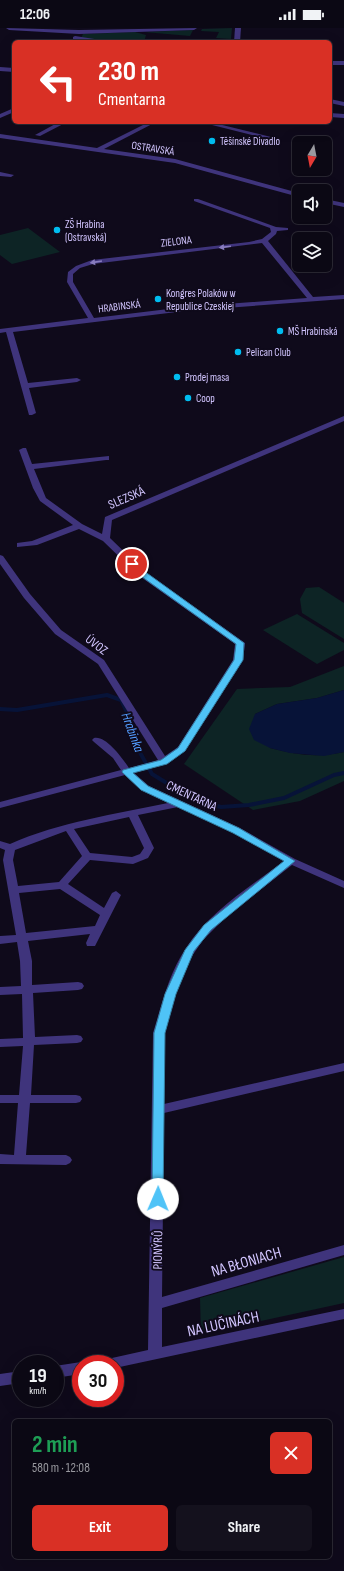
<!DOCTYPE html>
<meta charset="utf-8">
<style>
body{margin:0;font-family:"Sofia Sans Condensed",sans-serif;background:#14111d;color:#f1f3f6;height:100vh;display:flex;flex-direction:column;font-size:15px;white-space:nowrap}
*{box-sizing:border-box;margin:0}
p{font-size:13px;color:#9a9aa0}
.icon{flex:none;width:22px;height:22px;fill:none;stroke:currentColor;stroke-width:2;stroke-linecap:round;stroke-linejoin:round}
.map{position:relative;flex:1;overflow:hidden}
.side{position:absolute;left:12px;top:1391px;width:320px;height:140px;display:flex;flex-direction:column;background:#0b0814;border-radius:6px;box-shadow:0 4px 16px #0002,0 0 0 1px #2b2934}
.side>*{flex:none}
.hud{position:absolute;left:12px;top:12px;width:320px;height:84px;border-radius:6px;box-shadow:0 4px 16px #0002,0 0 0 1px #2b2934;background:#d93025;color:#fff;overflow:hidden}
.needle{width:26px;rotate:190deg}
.buttons{position:absolute;left:292px;top:108px;display:grid;gap:8px}
.buttons a{display:grid;place-items:center;width:40px;height:40px;border-radius:6px;background:#0b0814;box-shadow:0 4px 16px #0002,0 0 0 1px #2b2934;font-size:20px}
.speed{position:absolute;left:12px;top:1327px;display:flex;gap:8px;font-size:20px;font-weight:700;text-align:center}
.speed>*{display:grid;place-content:center;width:52px;height:52px;border-radius:50%;background:#0b0814;box-shadow:0 4px 16px #0002,0 0 0 1px #2b2934;line-height:1}
.speed small{font-size:10px;font-weight:400}
.speed .limit{border:6px solid #d22;background:#fff;color:#111}
.pin{position:absolute;display:grid;place-items:center;width:34px;height:34px;color:#fff;margin:-17px;border:2px solid #fff;border-radius:50%;box-shadow:0 1px 4px #0007}
.me{position:absolute;width:44px;margin:-22px;rotate:1deg;stroke-linejoin:round;filter:drop-shadow(0 0 3px #0008)}
.turn{display:flex;align-items:center;gap:14px;height:84px;padding:0 20px;font-size:18px}
.turn .icon{width:52px;height:52px;stroke-width:2.5}
.turn b{display:block;font-size:28px;line-height:34px}
.round{display:grid;place-items:center;flex:none;width:42px;height:42px;border-radius:6px;background:#14111d}
.headline{display:flex;align-items:center;justify-content:space-between;height:68px;padding:0 20px}
h1{font-size:24px;font-weight:700;line-height:30px;color:#1e9e55}
.action{display:flex;gap:8px;margin-top:auto;padding:8px 20px}
.action a{flex:1;height:46px;border-radius:6px;background:#d93025;color:#fff;font-size:16px;font-weight:700;line-height:46px;text-align:center}
.action a+a{background:#14111d;color:#f1f3f6}
.status{display:flex;justify-content:space-between;align-items:center;height:28px;padding:0 20px;background:#0b0814;direction:ltr}
.status svg{height:11px;fill:currentColor}
.map>svg:first-child{display:block}
</style>
<div class="status"><b>12:06</b><svg viewBox="0 0 49 12"><path d="M0 12V9h3v3zM5 12V6h3v6zM10 12V3h3v9zM15 12V0h3v12zM26 1h20v11H26zM47 4h2v5h-2z"/></svg></div>
<div class="map">
<svg width="344" height="1543" viewBox="0 0 344 1543">
<rect width="100%" height="100%" fill="#0f0a1b"/>
<g fill="#0d2425">
<polygon points="232,0 231,11 216,10 219,4 201,3 202,1"/>
<polygon points="193,2 190,8 144,4"/>
<polygon points="135,4 146,7 144,14 110,14 81,10 83,6"/>
<polygon points="28,200 60,224 12,236 0,227 0,207"/>
<polygon points="319,559 344,575 344,611 302,585 300,571 306,560"/>
<polygon points="297,586 344,615 344,622 317,636 263,602"/>
<path d="M344,638V662L317,670L277,676L255,686L270,720C298,727 315,730 344,724V753L300,773L253,782L184,736L237,661L290,659Z"/>
<polygon points="344,1229 344,1275 201,1306 200,1270"/>
</g>
<polygon fill="#071338" points="344,662 344,724 324,728 290,725 270,720 254,712 249,701 255,686 277,676 317,670"/>
<g fill="none" stroke-linecap="round" stroke-linejoin="round">
<polyline stroke="#071338" stroke-width="4" points="0,681 17,682 107,667 121,672 132,695 138,721 152,746 196,773 221,779 249,777 284,770 334,747 344,745"/>
<g fill="#3f347c" fill-rule="evenodd">
<polygon points="6,0 79,2 197,0 194,2 79,6 9,2"/>
<polygon points="235,0 241,0 240,14 234,14"/>
<polygon points="75,8 101,12 104,14 73,11 73,9"/>
<rect x="330" y="33" width="14" height="4"/>
<polygon points="0,39 14,40 14,44 0,43"/>
<polygon points="330,71 344,74 344,78 330,75"/>
<polygon points="14,80 14,84 0,90 0,86"/>
<polygon points="330,85 344,86 344,90 330,89"/>
<polygon points="59,94 67,94 40,108 35,107"/>
<polygon points="149,94 156,94 104,121 175,131 299,165 299,169 175,135 0,110 0,106 97,120"/>
<polygon points="200,94 210,94 279,111 276,113"/>
<polygon points="0,144 14,147 11,149 0,148"/>
<path d="M194,171H198L276,199L288,200V202L277,203L276,206L268,213L313,269L344,267V271L185,283L13,304L28,355L77,350L81,352L77,354L29,360L36,385L32,387H29L6,304L0,305V301L88,290L67,254L68,244L76,238L92,232L249,214L262,211L271,204L270,200L194,173ZM262,215L307,270L185,279L94,290L73,254V246L80,240L93,236Z"/>
<polygon points="325,171 344,175 344,179 325,175"/>
<path d="M344,388V393L112,492L110,510L144,543L245,615L243,632L185,723L167,736L134,745L149,758L240,800L295,831L344,853V860L292,837L227,888L203,912L190,931L177,962L165,1005L164,1076L344,1035V1043L164,1085L162,1269L344,1217V1227L162,1280V1319L344,1281V1291L115,1340V1336H101L103,1332L148,1322L153,1005C162,976 169,945 186,920C210,883 250,859 284,833L232,804L178,779L138,787L154,820L148,830L133,836L90,832L68,856L104,880L112,865L116,863L121,867L95,918H87L86,915L90,906L28,913L32,933V957L78,954L82,955L84,958L82,961L78,962L33,965L35,1009L77,1007L81,1008L83,1011L81,1014L77,1015L34,1017L31,1067H76L80,1068L82,1071L80,1074L76,1075H30L26,1127H66L70,1129L72,1132L70,1135L66,1137L0,1136V1126L14,1127L18,1075H0V1067H19L23,1018L0,1019V1011L23,1010L22,966L0,967V959L21,958L20,933L17,914L0,916V908L16,907L3,832L5,822L0,820V813L10,816C60,794 115,786 168,775L141,762L125,747L0,780V774L121,742L113,730L94,714L92,712L94,710C106,707 123,731 129,740L158,732L98,636L55,606L24,570L0,536V527L3,528L30,566L61,602L104,632L165,728L178,719L233,632L235,616L138,547L103,513L79,501L37,517L17,519V515L32,513L73,497L40,473L33,460L19,422L23,420H26L32,436L109,428V432H106L34,441L46,470L82,496L102,506L105,489ZM129,789L144,820L140,826L132,829L90,825L74,801ZM66,803L82,828L59,854L18,858L13,832L15,822ZM60,861L100,887L95,898L26,905L19,865Z"/>
<polygon points="81,1334 86,1336 81,1336 81,1346 55,1350 55,1338"/>
<polygon points="21,1343 21,1355 0,1358 0,1346"/>
</g>
</g>
<defs><path id="oneway-solid" d="M-6-.8H1V-3.2L6.5 0L1 3.2V.8H-6Z"/></defs>
<g fill="#887cbe">
<use href="#oneway-solid" transform="translate(225 219) rotate(173)"/>
<use href="#oneway-solid" transform="translate(96 234) rotate(171)"/>
</g>
<polygon fill="#4fc3f7" stroke="#337fa1" points="129,535 135,535 144,543 244,615 243,632 185,723 167,736 133,745 148,758 239,800 295,833 211,902 194,923 176,966 165,1005 163,1171 162,1174 154,1174 152,1171 154,1005 165,966 185,922 204,897 284,833 233,805 141,762 122,744 123,742 161,732 178,720 234,632 236,616 138,546 129,538"/>
<g fill="#00bdf0" stroke="#0f0a1b" stroke-width="1.5">
<circle cx="212" cy="113" r="4"/>
<circle cx="57" cy="202" r="4"/>
<circle cx="158" cy="271" r="4"/>
<circle cx="280" cy="303" r="4"/>
<circle cx="238" cy="324" r="4"/>
<circle cx="177" cy="349" r="4"/>
<circle cx="188" cy="370" r="4"/>
</g>
<g text-anchor="middle" stroke-width="4" stroke-linejoin="round" paint-order="stroke">
<g font-size="11" fill="#d2c5ff" stroke="#0f0a1b" text-anchor="start">
<text x="220" y="117">Těšínské Divadlo</text>
<text x="65" y="200">ZŠ Hrabina<tspan x="65" dy="13">(Ostravská)</tspan></text>
<text x="166" y="269">Kongres Polaków w<tspan x="166" dy="13">Republice Czeskiej</tspan></text>
<text x="288" y="307">MŠ Hrabinská</text>
<text x="246" y="328">Pelican Club</text>
<text x="185" y="353">Prodej masa</text>
<text x="196" y="374">Coop</text>
</g>
<g font-size="11" fill="#d2c5ff" stroke="#0f0a1b">
<text transform="translate(153 120) rotate(9)" y="4">OSTRAVSKÁ</text>
<text transform="translate(176 213) rotate(-7)" y="4">ZIELONA</text>
<text transform="translate(119 278) rotate(-7)" y="4">HRABINSKÁ</text>
</g>
<g font-size="13" fill="#d2c5ff" stroke="#0f0a1b">
<text transform="translate(126 469) rotate(-24)" y="5">SLEZSKÁ</text>
<text transform="translate(97 616) rotate(37)" y="5">ÚVOZ</text>
<text transform="translate(192 767) rotate(25)" y="5">CMENTARNA</text>
<text transform="translate(157 1222) rotate(-89)" y="5">PIONÝRŮ</text>
</g>
<g font-size="14" font-style="italic" fill="#539cff" stroke="#0f0a1b">
<text transform="translate(133 704) rotate(70)" y="5">Hrabinka</text>
</g>
<g font-size="16" fill="#d2c5ff" stroke="#0f0a1b">
<text transform="translate(246 1233) rotate(-16)" y="6">NA BŁONIACH</text>
<text transform="translate(223 1295) rotate(-12)" y="6">NA LUČINÁCH</text>
</g>
</g>
</svg>
<div class="buttons">
<a><svg class="needle" viewBox="-14 -14 28 28"><path d="M0-13l5 13h-10z" fill="#e53935"/><path d="M0 13l5-13h-10z" fill="#9a9aa0"/></svg></a>
<a><svg class="icon" aria-label="sound" viewBox="0 0 24 24"><path d="M4 9h4l5-4v14l-5-4H4zM17 9q2 3 0 6"/></svg></a>
<a><svg class="icon" aria-label="layers" viewBox="0 0 24 24"><path d="M12 4l9 5-9 5-9-5zM3 14l9 5 9-5"/></svg></a>
</div>
<div class="speed"><div>19<small>km/h</small></div><div class="limit">30</div></div>
<div class="pin" style="left:132px;top:536px;background:#d93025"><svg class="icon" aria-label="arrive" viewBox="0 0 24 24"><path d="M6 21V4h12l-3 4 3 4H6"/></svg></div>
<svg class="me" style="left:158px;top:1171px" viewBox="-20 -20 40 40"><circle r="19" fill="#fff"/><path d="M0-13L10 11 0 6-10 11z" fill="#4fc3f7"/></svg>
<div class="hud">
<div class="turn"><svg class="icon" aria-label="left" viewBox="0 0 24 24"><path d="M17 20v-9H6M10 6l-5 5 5 5"/></svg><div><b>230 m</b>Cmentarna</div></div>
</div>
<section class="side">
<div class="headline"><div><h1>2 min</h1><p>580 m · 12:08</p></div><a class="round" style="background:#d93025;color:#fff"><svg class="icon" aria-label="close" viewBox="0 0 24 24"><path d="M6 6l12 12M18 6L6 18"/></svg></a></div>
<div class="action"><a>Exit</a><a>Share</a></div>
</section>
</div>
